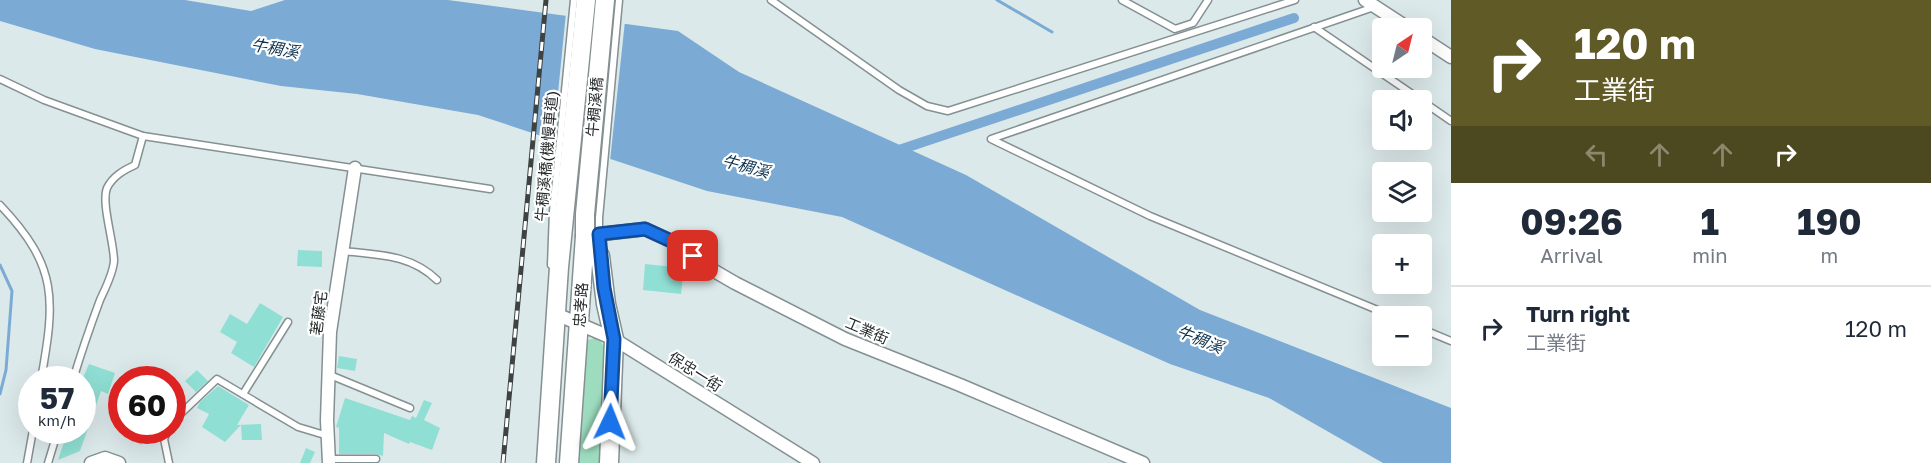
<!DOCTYPE html>
<meta charset="utf-8">
<style>
body{margin:0;font-family:"Golos Text","Noto Sans TC",sans-serif;background:#f2f2f3;color:#1f2937;height:100vh;display:flex;flex-direction:column;font-size:22px;white-space:nowrap}
*{box-sizing:border-box;margin:0}
p{font-size:20px;color:#747a83}
.icon{flex:none;width:33px;height:33px;fill:none;stroke:currentColor;stroke-width:2;stroke-linecap:round;stroke-linejoin:round}
.map{position:relative;flex:1;overflow:hidden}
.side{display:flex;flex-direction:column;background:#fff;width:480px}
.side>*{flex:none}
.hud{background:#605a27;color:#fff;overflow:hidden}
.needle{width:39px;rotate:35deg}
.tools{position:absolute;left:1372px;top:18px;display:grid;gap:12px}
.tools a{display:grid;place-items:center;width:60px;height:60px;border-radius:6px;background:#fff;box-shadow:0 6px 24px #0002;font-size:30px}
.speed{position:absolute;left:18px;top:366px;display:flex;gap:12px;font-size:30px;font-weight:700;text-align:center}
.speed>*{display:grid;place-content:center;width:78px;height:78px;border-radius:50%;background:#fff;box-shadow:0 6px 24px #0002;line-height:1}
.speed small{font-size:15px;font-weight:400}
.speed .limit{border:9px solid #d22;background:#fff;color:#111}
.pin{position:absolute;display:grid;place-items:center;width:51px;height:51px;color:#fff;margin:-26px;border-radius:12px;box-shadow:0 3px 9px #0006}
.me{position:absolute;width:66px;margin:-33px;rotate:2deg;stroke-linejoin:round;filter:drop-shadow(0 0 4px #0008)}
.turn{display:flex;align-items:center;gap:21px;height:126px;padding:0 24px;font-size:27px}
.turn .icon{width:78px;height:78px;stroke-width:2.5}
.turn b{display:block;font-size:42px;line-height:51px}
.lanes{display:flex;align-items:center;height:57px;padding:0 24px;background:#0003;justify-content:center;gap:30px;direction:ltr}
.lanes .off{opacity:.35}
.eta{display:flex;justify-content:space-evenly;align-items:center;height:102px;text-align:center}
.eta b{font-size:36px;font-weight:700;line-height:42px}
ul{padding:0;list-style:none}
li{display:flex;align-items:center;gap:18px;height:84px;padding:0 24px;border-top:2px solid #e0e1e3}
li div{flex:1}
li b{display:block;font-size:22px}
li em{font-style:normal}
main{display:flex;flex:1;min-height:0}
.map>svg:first-child{display:block}
</style>
<main>
<div class="map">
<svg width="1451" height="463" viewBox="0 0 1451 463">
<rect width="100%" height="100%" fill="#dce9ea"/>
<polygon fill="#9ddcbf" points="595,338 601,342 606,349 599,463 576,463 584,344 588,340"/>
<polygon fill="#7babd5" points="0,0 185,0 251,11 285,0 448,0 678,31 739,72 966,175 1200,310 1451,408 1451,463 1383,463 1269,398 1170,364 842,217 707,191 478,115 357,94 281,86 95,49 0,21"/>
<polygon fill="#dce9ea" points="566,13 625,21 610,161 553,143"/>
<g fill="none" stroke-linecap="round" stroke-linejoin="round">
<g stroke="#7babd5" stroke-width="3">
<polyline points="997,0 1052,32"/>
<polyline points="0,265 12,291 6,370 0,394"/>
</g>
<polyline stroke="#7babd5" stroke-width="10" points="893,152 1294,18"/>
</g>
<g fill="#90dfd4">
<polygon points="298,250 322,251 322,267 297,266"/>
<polygon points="645,264 684,268 681,294 643,290"/>
<polygon points="260,303 283,317 254,367 231,353 237,342 220,332 230,314 247,324"/>
<polygon points="339,356 357,359 355,371 337,368"/>
<polygon points="89,364 115,373 108,394 101,391 80,451 58,460 68,430 82,430 82,380"/>
<polygon points="197,370 208,381 196,392 185,381"/>
<polygon points="218,386 249,405 237,425 261,424 262,440 242,440 241,425 225,442 202,427 209,414 197,408 200,402"/>
<polygon points="345,398 410,420 412,416 416,418 424,400 432,403 424,420 440,428 432,450 410,442 409,444 384,433 383,456 376,454 339,454 339,428 336,427"/>
<polygon points="135,430 152,430 141,445 130,437"/>
<polygon points="306,448 315,452 310,463 300,463"/>
</g>
<g fill="none" stroke-linecap="round" stroke-linejoin="round">
<g stroke="#849091" stroke-width="9">
<g id="service">
<polyline points="771,0 899,90 927,106 948,111 1295,0"/>
<polyline points="1122,0 1175,29 1193,23 1208,0"/>
<polyline points="1374,7 991,139 1150,216 1392,316"/>
<polyline points="1314,27 1421,100"/>
<polyline points="0,79 44,100 143,136 490,189"/>
<polyline points="1422,101 1451,121"/>
<path d="M0,205C59,267 55,300 41,380"/>
<polyline points="599,235 599,218 619,0"/>
<path d="M343,251C378,255 410,254 437,280"/>
<polyline points="551,265 553,211 574,0"/>
<polyline points="1422,329 1451,341"/>
<polyline points="330,375 410,408"/>
<path d="M73,380C81,353 90,327 100,300C105,289 113,274 114,261C114,242 101,203 107,188C113,176 124,170 135,165L143,136"/>
<polyline points="243,394 288,322"/>
<polyline points="172,422 217,379 298,427 328,436"/>
<polyline points="168,430 164,439 169,463"/>
<polyline points="329,459 376,459"/>
<polyline points="27,463 33,430"/>
<polyline points="48,463 58,430"/>
</g>
</g>
<g stroke="#849091" stroke-width="15">
<g id="minor">
<polyline points="1365,0 1408,28"/>
<polyline points="1422,38 1451,57"/>
<polyline points="585,236 645,229 682,246 704,265 735,283 845,339 960,385 1143,463"/>
<polyline points="556,314 614,339 813,463"/>
<polyline points="91,463 105,458 119,463"/>
<polyline points="329,463 327,420 330,332 355,168"/>
</g>
</g>
<g stroke="#849091" stroke-width="21">
<g id="primary">
<polyline points="585,236 600,256 606,304 614,339 609,463"/>
<polyline points="546,463 559,267 586,0"/>
<polyline points="569,463 585,236 585,214 605,0"/>
</g>
</g>
<use href="#service" stroke="#fff" stroke-width="6"/>
<use href="#minor" stroke="#fff" stroke-width="12"/>
<use href="#primary" stroke="#fff" stroke-width="18"/>
<g stroke="#3d4343" stroke-width="5">
<polyline id="rail" points="503,463 546,0"/>
</g>
<use href="#rail" stroke="#fff" stroke-width="3" stroke-dasharray="9" stroke-linecap="butt"/>
</g>
<g fill="none" stroke-linecap="round" stroke-linejoin="round">
<g stroke="#114b97" stroke-width="15">
<polyline id="route" points="610,422 614,339 604,288 599,234 645,229 682,246 693,256"/>
</g>
<use href="#route" stroke="#1a73e8" stroke-width="10"/>
</g>
<g text-anchor="middle" stroke-width="4.5" stroke-linejoin="round" paint-order="stroke">
<g font-size="15" fill="#252a2a" stroke="#fff">
<text transform="translate(595 107) rotate(-85)" y="5">牛稠溪橋</text>
<text transform="translate(547 156) rotate(-85)" y="5">牛稠溪橋(機慢車道)</text>
<text transform="translate(581 305) rotate(-86)" y="5">忠孝路</text>
<text transform="translate(319 313) rotate(-83)" y="5">荖藤宅</text>
<text transform="translate(867 331) rotate(23)" y="5">工業街</text>
<text transform="translate(695 372) rotate(32)" y="5">保忠一街</text>
</g>
<g font-size="16" font-style="italic" fill="#0b314d" stroke="#fff">
<text transform="translate(275 48) rotate(10)" y="6">牛稠溪</text>
<text transform="translate(746 166) rotate(15)" y="6">牛稠溪</text>
<text transform="translate(1200 339) rotate(22)" y="6">牛稠溪</text>
</g>
</g>
</svg>
<div class="tools">
<a><svg class="needle" viewBox="-14 -14 28 28"><path d="M0-13l5 13h-10z" fill="#e53935"/><path d="M0 13l5-13h-10z" fill="#747a83"/></svg></a>
<a><svg class="icon" aria-label="sound" viewBox="0 0 24 24"><path d="M4 9h4l5-4v14l-5-4H4zM17 9q2 3 0 6"/></svg></a>
<a><svg class="icon" aria-label="layers" viewBox="0 0 24 24"><path d="M12 4l9 5-9 5-9-5zM3 14l9 5 9-5"/></svg></a>
<a>+</a>
<a>−</a>
</div>
<div class="speed"><div>57<small>km/h</small></div><div class="limit">60</div></div>
<div class="pin" style="left:693px;top:256px;background:#d93025"><svg class="icon" aria-label="arrive" viewBox="0 0 24 24"><path d="M6 21V4h12l-3 4 3 4H6"/></svg></div>
<svg class="me" style="left:610px;top:422px" viewBox="-20 -20 40 40"><path d="M0-17L14 15 0 8-14 15z" fill="#1a73e8" stroke="#fff" stroke-width="4"/></svg>
</div>
<section class="side">
<div class="hud">
<div class="turn"><svg class="icon" aria-label="right" viewBox="0 0 24 24"><path d="M7 20v-9h11M14 6l5 5-5 5"/></svg><div><b>120 m</b>工業街</div></div>
<div class="lanes"><svg class="icon off" aria-label="left" viewBox="0 0 24 24"><path d="M17 20v-9H6M10 6l-5 5 5 5"/></svg><svg class="icon off" aria-label="ahead" viewBox="0 0 24 24"><path d="M12 20V5M6 11l6-6 6 6"/></svg><svg class="icon off" aria-label="ahead" viewBox="0 0 24 24"><path d="M12 20V5M6 11l6-6 6 6"/></svg><svg class="icon" aria-label="right" viewBox="0 0 24 24"><path d="M7 20v-9h11M14 6l5 5-5 5"/></svg></div>
</div>
<div class="eta">
<div><b>09:26</b><p>Arrival</p></div>
<div><b>1</b><p>min</p></div>
<div><b>190</b><p>m</p></div>
</div>
<ul>
<li><svg class="icon" aria-label="right" viewBox="0 0 24 24"><path d="M7 20v-9h11M14 6l5 5-5 5"/></svg><div><b>Turn right</b><p>工業街</p></div><em>120 m</em></li>
</ul>
</section>
</main>
